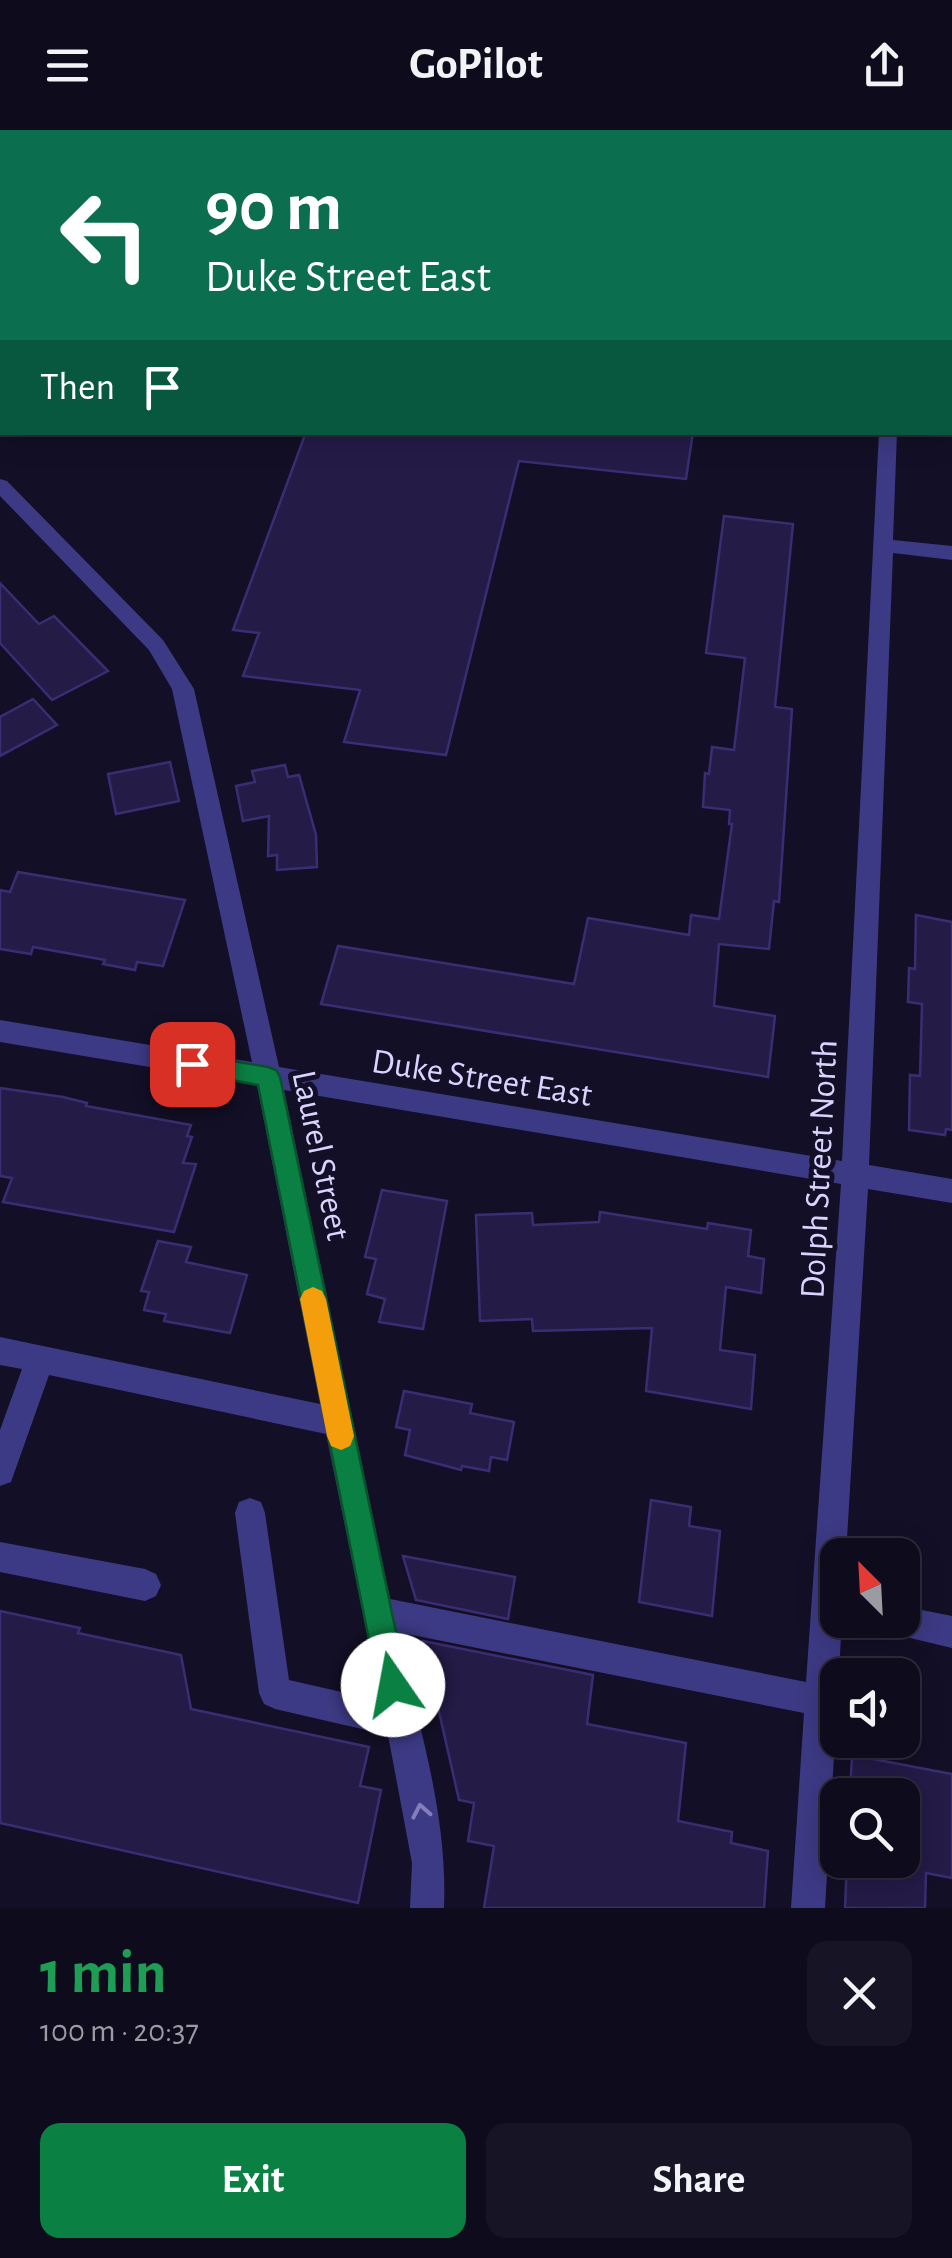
<!DOCTYPE html>
<meta charset="utf-8">
<style>
body{margin:0;font-family:"Alegreya Sans",sans-serif;background:#171425;color:#f1f3f6;height:100vh;display:flex;flex-direction:column;font-size:38px;white-space:nowrap}
*{box-sizing:border-box;margin:0}
p{font-size:32px;color:#9b9ba3}
.icon{flex:none;width:55px;height:55px;fill:none;stroke:currentColor;stroke-width:2;stroke-linecap:round;stroke-linejoin:round}
.map{position:relative;height:1778px;overflow:hidden}
.panel{display:flex;flex-direction:column;background:#0e0b1c;flex:1}
.panel>*{flex:none}
.banner{position:absolute;left:0px;top:0px;width:952px;height:305px;box-shadow:0 5px 25px #0003,0 0 0 2px #2e2b3b;background:#0b6e4f;color:#fff;overflow:hidden}
.needle{width:65px;rotate:336deg}
.buttons{position:absolute;left:820px;top:1408px;display:grid;gap:20px}
.buttons a{display:grid;place-items:center;width:100px;height:100px;border-radius:20px;background:#0e0b1c;box-shadow:0 5px 25px #0003,0 0 0 2px #2e2b3b;font-size:50px}
.pin{position:absolute;display:grid;place-items:center;width:85px;height:85px;color:#fff;margin:-42px;border-radius:20px;box-shadow:0 5px 15px #0006}
.me{position:absolute;width:110px;margin:-55px;rotate:348deg;stroke-linejoin:round;filter:drop-shadow(0 0 8px #0008)}
.turn{display:flex;align-items:center;gap:35px;height:210px;padding:0 40px;font-size:45px}
.turn .icon{width:130px;height:130px;stroke-width:2.5}
.turn b{display:block;font-size:70px;line-height:85px}
.then{display:flex;align-items:center;height:95px;padding:0 40px;background:#0003;gap:20px;font-size:38px}
.round{display:grid;place-items:center;flex:none;width:105px;height:105px;border-radius:20px;background:#171425}
.headline{display:flex;align-items:center;justify-content:space-between;height:170px;padding:0 40px}
h1{font-size:60px;font-weight:600;line-height:75px;color:#1e9e55}
.action{display:flex;gap:20px;margin-top:auto;padding:20px 40px}
.action a{flex:1;height:115px;border-radius:20px;background:#0b8043;color:#fff;font-size:40px;font-weight:600;line-height:115px;text-align:center}
.action a+a{background:#171425;color:#f1f3f6}
header{display:flex;justify-content:space-between;align-items:center;height:130px;padding:0 40px;background:#0e0b1c;font-size:45px;font-weight:600}
.map>svg:first-child{display:block}
</style>
<header><svg class="icon" aria-label="menu" viewBox="0 0 24 24"><path d="M4 6h16M4 12h16M4 18h16"/></svg>GoPilot<svg class="icon" aria-label="share" viewBox="0 0 24 24"><path d="M12 15V3M7 8l5-5 5 5M5 13v7h14v-7"/></svg></header>
<div class="map">
<svg width="952" height="1778" viewBox="0 0 952 1778">
<rect width="100%" height="100%" fill="#130f26"/>
<g fill="#241b47" stroke="#3b2d73" stroke-width="2.5">
<polygon points="306,302 693,302 686,349 519,331 446,625 344,612 360,560 243,546 259,503 233,500"/>
<polygon points="724,386 793,394 775,577 792,579 779,772 774,771 769,819 719,814 714,876 775,886 768,947 321,874 338,816 574,854 588,788 689,805 691,785 719,789 732,694 729,694 730,680 703,677 705,643 709,644 712,617 734,620 745,528 706,523"/>
<polygon points="0,453 39,494 54,486 108,541 52,570 0,513"/>
<polygon points="33,569 57,595 0,626 0,587"/>
<polygon points="170,632 179,671 116,684 108,644"/>
<polygon points="285,635 288,647 299,645 316,705 317,737 277,740 277,725 268,726 269,686 243,691 236,656 255,652 252,641"/>
<polygon points="18,742 185,770 163,836 137,832 135,840 103,834 105,830 33,817 31,824 0,819 0,760 10,762"/>
<polygon points="916,785 952,792 952,1000 946,999 945,1005 909,1000 910,945 920,946 922,874 908,872 909,838 915,839"/>
<polygon points="0,958 63,967 87,973 86,976 191,995 187,1006 192,1007 183,1033 196,1034 174,1102 3,1072 12,1048 0,1046"/>
<polygon points="382,1060 447,1071 423,1199 379,1192 385,1169 367,1164 376,1129 365,1127"/>
<polygon points="600,1082 707,1099 708,1093 751,1100 748,1126 764,1129 761,1163 726,1157 720,1220 755,1225 751,1279 646,1261 652,1198 533,1201 532,1189 480,1191 476,1085 532,1083 533,1095 599,1092"/>
<polygon points="158,1111 191,1117 186,1132 247,1145 230,1203 164,1191 166,1184 144,1180 149,1162 141,1161"/>
<polygon points="404,1261 472,1274 470,1283 514,1292 507,1330 491,1327 489,1341 462,1336 461,1340 405,1325 410,1300 396,1297"/>
<polygon points="651,1370 691,1377 689,1396 720,1401 712,1486 639,1472"/>
<polygon points="403,1426 515,1447 508,1489 416,1470"/>
<polygon points="0,1481 80,1498 78,1503 181,1525 191,1579 369,1617 360,1656 381,1660 358,1773 0,1693"/>
<polygon points="423,1511 593,1545 587,1594 686,1613 678,1691 732,1702 731,1713 768,1721 764,1778 484,1778 494,1716 468,1711 474,1673 459,1670"/>
<polygon points="852,1625 952,1644 952,1748 926,1743 925,1778 845,1778 847,1730 902,1730 902,1665 850,1665"/>
</g>
<g fill="none" stroke-linecap="round" stroke-linejoin="round">
<g fill="#3d3a85" fill-rule="evenodd">
<polygon points="901,0 917,0 917,2 902,2"/>
<rect x="950" y="94" width="2" height="10"/>
<path d="M879,302H897L893,410L952,416V430L893,423L869,1035L952,1049V1073L868,1059L846,1425H838V1490H842L825,1778H791L804,1583L397,1502C418,1593 448,1684 444,1778H410L412,1733L388,1605L275,1579L264,1574L259,1563L235,1383L239,1372L250,1368L261,1372L265,1383L289,1550L381,1571L326,1304L49,1245L11,1352L0,1356V1300L22,1239L0,1235V1207L320,1274L257,955L0,912V890L252,932L172,559L149,520L0,366V349L7,351L163,510L194,559L279,937L842,1031ZM284,960L841,1054L806,1552L390,1469Z"/>
<polygon points="0,1412 145,1439 156,1444 161,1455 156,1466 145,1471 0,1442"/>
<polygon points="902,1476 952,1486 952,1518 881,1501 876,1490 902,1490"/>
</g>
<g stroke="#00e5ff" stroke-width="8">
<polyline id="rail" points="389,0 405,2"/>
</g>
<use href="#rail" stroke="#130f26" stroke-width="5" stroke-dasharray="16" stroke-linecap="butt"/>
</g>
<defs><path id="oneway-chevron" d="M-2-3.5L2.5 0L-2 3.5" fill="none" stroke-width="1.6" stroke-linecap="round" stroke-linejoin="round" transform="scale(2.5)"/></defs>
<use stroke="#837fbc" href="#oneway-chevron" transform="translate(421 1681) rotate(-101)"/>
<polygon fill="#0b8043" stroke="#07532c" stroke-width="2.5" points="192,924 268,937 276,940 280,947 407,1555 403,1566 393,1570 382,1566 378,1555 258,955 183,941 180,934 183,926"/>
<polygon fill="#f59e0b" points="313,1157 322,1161 326,1169 354,1306 350,1316 341,1320 331,1316 327,1306 300,1169 304,1161"/>
<g text-anchor="middle" stroke-width="10" stroke-linejoin="round" paint-order="stroke">
<g font-size="35" fill="#d9d4ff" stroke="#130f26">
<text transform="translate(482 947) rotate(9)" y="12">Duke Street East</text>
<text transform="translate(322 1025) rotate(78)" y="12">Laurel Street</text>
<text transform="translate(818 1039) rotate(-87)" y="12">Dolph Street North</text>
</g>
</g>
</svg>
<div class="buttons">
<a><svg class="needle" viewBox="-14 -14 28 28"><path d="M0-13l5 13h-10z" fill="#e53935"/><path d="M0 13l5-13h-10z" fill="#9b9ba3"/></svg></a>
<a><svg class="icon" aria-label="sound" viewBox="0 0 24 24"><path d="M4 9h4l5-4v14l-5-4H4zM17 9q2 3 0 6"/></svg></a>
<a><svg class="icon" aria-label="search" viewBox="0 0 24 24"><circle cx="10" cy="10" r="6"/><path d="M15 15l6 6"/></svg></a>
</div>
<div class="pin" style="left:192px;top:934px;background:#d93025"><svg class="icon" aria-label="arrive" viewBox="0 0 24 24"><path d="M6 21V4h12l-3 4 3 4H6"/></svg></div>
<svg class="me" style="left:393px;top:1555px" viewBox="-20 -20 40 40"><circle r="19" fill="#fff"/><path d="M0-13L10 11 0 6-10 11z" fill="#0b8043"/></svg>
<div class="banner">
<div class="turn"><svg class="icon" aria-label="left" viewBox="0 0 24 24"><path d="M17 20v-9H6M10 6l-5 5 5 5"/></svg><div><b>90 m</b>Duke Street East</div></div>
<div class="then">Then<svg class="icon" aria-label="arrive" viewBox="0 0 24 24"><path d="M6 21V4h12l-3 4 3 4H6"/></svg></div>
</div>
</div>
<section class="panel">
<div class="headline"><div><h1>1 min</h1><p>100 m · 20:37</p></div><a class="round"><svg class="icon" aria-label="close" viewBox="0 0 24 24"><path d="M6 6l12 12M18 6L6 18"/></svg></a></div>
<div class="action"><a>Exit</a><a>Share</a></div>
</section>
